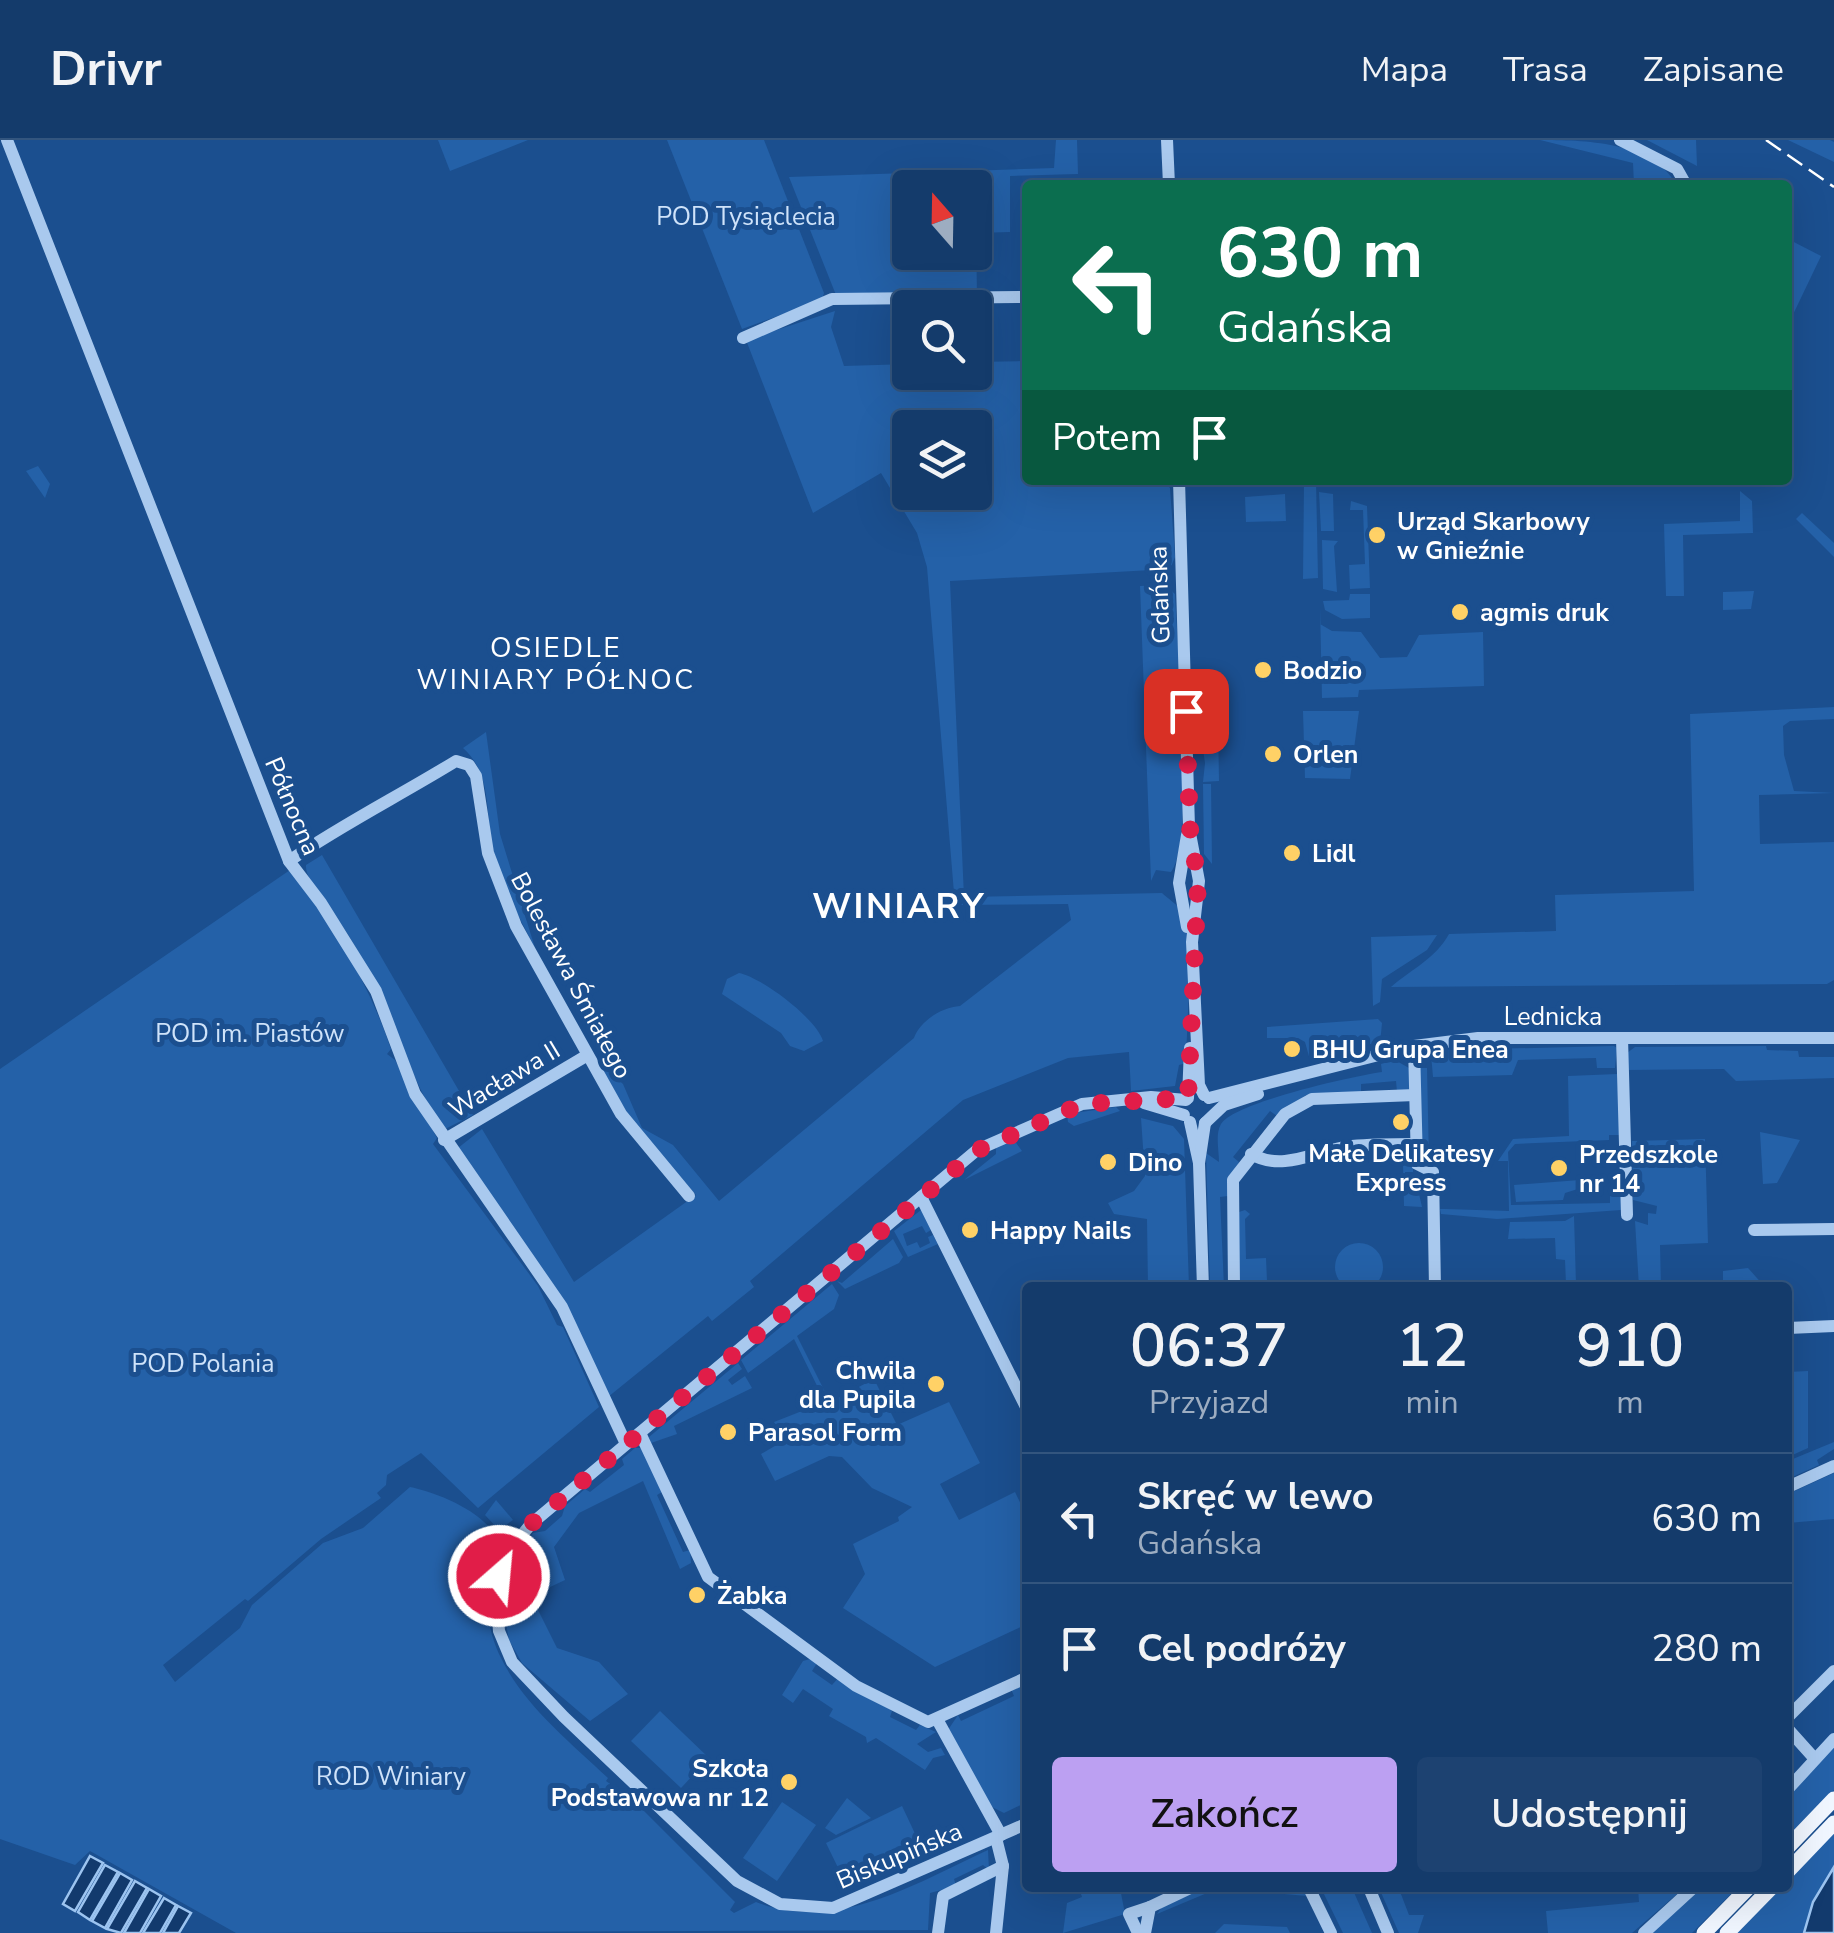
<!DOCTYPE html>
<html lang="pl">
<meta charset="utf-8">
<style>
body{margin:0;font-family:"Nunito Sans",sans-serif;background:#1d4271;color:#f1f3f6;height:100vh;display:flex;flex-direction:column;font-size:38px;white-space:nowrap}
*{box-sizing:border-box;margin:0}
p{font-size:32px;color:#9dadc1}
.icon{flex:none;width:55px;height:55px;fill:none;stroke:currentColor;stroke-width:2;stroke-linecap:round;stroke-linejoin:round}
.map{position:relative;flex:1;overflow:hidden}
.details{position:absolute;left:1022px;top:1142px;width:770px;height:610px;display:flex;flex-direction:column;background:#143b6b;border-radius:10px;box-shadow:0 10px 40px #0002,0 0 0 2px #33557e}
.details>*{flex:none}
.hud{position:absolute;left:1022px;top:40px;width:770px;height:305px;border-radius:10px;box-shadow:0 10px 40px #0002,0 0 0 2px #33557e;background:#0b6e4f;color:#fff;overflow:hidden}
.needle{width:65px;rotate:340deg}
.fabs{position:absolute;left:892px;top:30px;display:grid;gap:20px}
.fabs a{display:grid;place-items:center;width:100px;height:100px;border-radius:10px;background:#143b6b;box-shadow:0 10px 40px #0002,0 0 0 2px #33557e;font-size:50px}
.pin{position:absolute;display:grid;place-items:center;width:85px;height:85px;color:#fff;margin:-42px;border-radius:20px;box-shadow:0 5px 15px #0006}
.me{position:absolute;width:110px;margin:-55px;rotate:27deg;stroke-linejoin:round;filter:drop-shadow(0 0 8px #0008)}
.turn{display:flex;align-items:center;gap:35px;height:210px;padding:0 30px;font-size:45px}
.turn .icon{width:130px;height:130px;stroke-width:2.5}
.turn b{display:block;font-size:70px;line-height:85px}
.then{display:flex;align-items:center;height:95px;padding:0 30px;background:#0003;gap:20px;font-size:38px}
.eta{display:flex;justify-content:space-evenly;align-items:center;height:170px;text-align:center}
.eta b{font-size:60px;font-weight:600;line-height:70px}
.primary-button{display:flex;gap:20px;margin-top:auto;padding:20px 30px}
.primary-button a{flex:1;height:115px;border-radius:10px;background:#bca0f2;color:#111;font-size:40px;font-weight:600;line-height:115px;text-align:center}
.primary-button a+a{background:#1d4271;color:#f1f3f6}
ul{padding:0;list-style:none}
li{display:flex;align-items:center;gap:30px;height:130px;padding:0 30px;border-top:2px solid #33557e}
li div{flex:1}
li b{display:block;font-size:38px}
li em{font-style:normal}
header{display:flex;align-items:center;gap:60px;box-sizing:border-box;height:140px;padding:0 50px;background:#143b6b;border-bottom:2px solid #33557e}
header strong{font-size:48px}
nav{display:flex;gap:55px;margin-inline-start:auto;font-size:35px}
.map>svg:first-child{display:block}
</style>
<header>
<strong>Drivr</strong>
<nav><a>Mapa</a><a>Trasa</a><a>Zapisane</a></nav>
</header>
<div class="map">
<svg width="1834" height="1793" viewBox="0 0 1834 1793">
<rect width="100%" height="100%" fill="#1b4f8f"/>
<g fill="#2461a8" fill-rule="evenodd">
<polygon points="438,0 528,0 450,31"/>
<polygon points="667,0 764,0 824,153 822,160 742,189"/>
<path d="M1056,0H1077L1078,34L1010,36V92L976,93L977,156L838,160L789,37L1054,28ZM910,48H975V112H910Z"/>
<path d="M1540,0C1581,0 1655,1 1676,45H1634L1633,23Z"/>
<polygon points="1647,0 1696,0 1697,26"/>
<polygon points="1788,0 1830,0 1834,2 1834,22"/>
<polygon points="1788,99 1821,116 1788,185"/>
<path d="M835,171L831,187L844,226L910,224V232H975V222L1027,221L1028,340H1163L1170,348L1175,417L1170,429L950,441L964,757L1162,753C1167,758 1178,765 1182,771C1195,796 1186,893 1186,923L1179,925L1175,946L1131,951L1129,912L1068,918L963,960L750,1141L754,1147L712,1181L708,1176L608,1257L571,1174L458,1008L482,989L574,1142L696,1055L636,987L592,915L623,944L642,988L673,1005L719,1061L914,898C920,881 942,867 960,866L1071,780L1068,764L955,765L927,427L917,393L881,333L813,373L746,200ZM910,288H975V352H910Z"/>
<polygon points="38,326 50,344 45,358 26,331"/>
<polygon points="1316,340 1318,438 1303,439 1304,345"/>
<polygon points="1740,351 1752,361 1753,393 1683,395 1684,456 1666,456 1664,384 1740,381"/>
<polygon points="1319,352 1333,354 1334,391 1321,391"/>
<polygon points="1285,354 1286,381 1246,382 1245,357"/>
<polygon points="1351,361 1367,366 1370,448 1350,449 1349,425 1365,424 1363,370 1350,370"/>
<polygon points="1802,373 1834,403 1834,417 1796,379"/>
<polygon points="1322,400 1338,401 1334,406 1337,452 1323,449"/>
<path d="M1165,445L1175,454C1177,502 1195,702 1171,732L1156,730L1151,741L1140,446Z"/>
<polygon points="1754,451 1751,469 1723,470 1723,452"/>
<polygon points="1350,454 1370,454 1370,478 1342,479 1325,470 1323,461 1349,460"/>
<polygon points="1320,467 1320,484 1332,491 1361,492 1380,518 1407,517 1419,495 1483,492 1484,546 1359,550 1358,557 1322,558"/>
<path d="M1834,567V579L1790,581L1783,586L1784,615L1794,651L1834,653L1759,655L1760,704L1834,702V840L1827,844L1391,847C1413,828 1435,819 1449,794L1556,791L1555,755L1694,751L1690,574Z"/>
<polygon points="1303,571 1359,571 1350,639 1305,638"/>
<polygon points="1218,582 1219,641 1203,642 1205,623 1199,583"/>
<path d="M486,592L500,694L535,808C519,777 502,747 494,713C484,675 494,636 463,608Z"/>
<polygon points="1203,644 1211,644 1212,724 1204,714"/>
<path d="M322,715L473,975L443,990C405,929 386,859 349,796C339,779 304,741 306,725Z"/>
<path d="M290,730C334,785 368,842 391,909L387,914L395,920L437,998L433,1004L538,1146L557,1185L563,1187L599,1267L478,1368L421,1313L387,1335L386,1345L377,1353L381,1358L321,1399L248,1461L245,1459L163,1525L175,1542L240,1488L252,1465L323,1403L363,1388L410,1347C436,1352 499,1376 499,1410C499,1420 492,1429 489,1439C484,1464 489,1492 499,1514C523,1565 567,1599 608,1638L606,1641L633,1660L735,1762L730,1770L734,1773L756,1762C838,1793 914,1744 988,1710L989,1730L983,1725L954,1739L956,1746L930,1753L928,1790L236,1793L90,1711L75,1725L0,1699V929Z"/>
<polygon points="1437,795 1427,810 1382,839 1380,862 1373,866 1371,797"/>
<path d="M739,833C761,837 817,879 823,901L804,911L790,906L781,893L722,854L727,839Z"/>
<polygon points="1378,879 1382,883 1380,904 1352,904 1310,920 1305,902 1298,898 1267,898 1267,887"/>
<polygon points="1614,906 1617,908 1615,928 1597,928 1596,918 1518,920 1512,935 1433,937 1431,914 1446,910"/>
<polygon points="1766,906 1767,910 1798,911 1799,917 1834,917 1834,938 1736,941 1724,929 1627,930 1627,913 1635,907"/>
<path d="M1395,920L1409,928L1411,951L1397,952L1396,941L1361,944V952L1306,955L1277,976L1270,971L1233,1017L1239,1022L1228,1056L1220,1057L1224,1147H1210L1206,1013L1219,1022C1219,1010 1215,994 1221,984C1235,962 1354,936 1382,932L1381,924Z"/>
<polygon points="1419,928 1427,928 1429,1021 1422,1017"/>
<polygon points="1617,934 1621,995 1609,995 1609,1000 1515,1004 1508,1012 1511,1065 1610,1063 1610,1053 1621,1053 1621,1070 1497,1079 1441,1074 1440,1069 1445,1069 1509,1071 1508,1021 1498,1021 1513,999 1569,996 1568,936"/>
<polygon points="1116,967 1120,971 1074,986 1068,982 1067,974"/>
<polygon points="1141,978 1173,986 1184,999 1189,1147 1148,1147 1147,1079 1114,1074 1108,1063 1134,1051 1145,1036"/>
<polygon points="1760,992 1800,1000 1777,1043 1763,1044"/>
<polygon points="1705,999 1708,1103 1660,1105 1661,1147 1639,1147 1635,1081 1648,1085 1648,1073 1656,1074 1657,1066 1633,1060 1632,1001"/>
<polygon points="1014,1000 1022,1011 964,1040 996,1014 996,1007"/>
<polygon points="1403,1023 1413,1023 1413,1032 1405,1032 1406,1045 1417,1045 1422,1067 1404,1066"/>
<polygon points="1580,1040 1581,1048 1565,1053 1563,1060 1516,1062 1514,1045"/>
<polygon points="921,1070 931,1090 926,1093 922,1086 903,1094 907,1106 917,1102 920,1108 930,1103 928,1097 933,1095 938,1104 908,1117 894,1091"/>
<polygon points="1245,1070 1250,1074 1245,1079 1246,1119 1266,1118 1267,1141 1247,1142 1247,1147 1239,1147 1239,1072"/>
<polygon points="1574,1076 1576,1144 1566,1144 1565,1120 1556,1119 1555,1098 1508,1099 1510,1082 1565,1081"/>
<polygon points="893,1099 903,1117 899,1123 845,1149 837,1141 842,1143"/>
<circle cx="1359" cy="1127" r="24"/>
<polygon points="1748,1128 1765,1147 1723,1147 1723,1131"/>
<polygon points="832,1144 839,1155 834,1169 797,1196 830,1262 874,1239 897,1285 949,1262 980,1323 940,1344 959,1380 1015,1352 1027,1377 1027,1484 935,1527 843,1468 865,1434 853,1404 899,1381 898,1377 912,1367 872,1348 842,1317 829,1316 775,1341 761,1314 785,1300 774,1282 825,1262 794,1199 748,1233 741,1220"/>
<polygon points="738,1223 742,1229 728,1240 732,1245 745,1236 752,1248 674,1286 677,1294 651,1303 649,1297"/>
<polygon points="1808,1231 1808,1308 1788,1317 1788,1232"/>
<polygon points="1834,1302 1834,1309 1817,1320 1819,1325 1788,1339 1788,1321"/>
<polygon points="635,1308 642,1308 662,1352 657,1355 683,1412 690,1410 691,1423 680,1429 643,1341 579,1373 554,1407 565,1440 531,1456 557,1508 599,1522 628,1554 590,1581 522,1523 509,1500 503,1467 517,1413 533,1393 545,1391 562,1376 565,1366 585,1349 590,1352 624,1325 622,1319"/>
<polygon points="1834,1333 1834,1379 1788,1383 1788,1354"/>
<polygon points="496,1360 513,1380 499,1390 485,1375"/>
<polygon points="810,1519 817,1523 812,1531 832,1545 840,1536 892,1571 890,1577 916,1590 920,1585 936,1592 917,1604 928,1612 941,1608 945,1615 933,1618 925,1630 876,1598 867,1603 866,1597 829,1576 833,1569 803,1549 793,1563 782,1555 803,1521"/>
<polygon points="1027,1541 1027,1662 1004,1673 990,1666 948,1590 958,1575 961,1581 1014,1556 1011,1549"/>
<polygon points="660,1571 709,1618 681,1648 631,1601"/>
<polygon points="1834,1605 1834,1650 1788,1696 1788,1655"/>
<polygon points="847,1658 871,1678 836,1695 825,1688"/>
<polygon points="782,1662 816,1685 777,1741 743,1718"/>
<polygon points="902,1666 919,1702 844,1740 826,1703"/>
<polygon points="1834,1690 1834,1727 1813,1762 1804,1793 1734,1793 1778,1748 1788,1748 1788,1737"/>
<polygon points="1079,1748 1120,1748 1125,1774 1063,1793 1067,1763 1082,1757"/>
<polygon points="1201,1748 1305,1748 1307,1756 1219,1748 1157,1774 1164,1764"/>
<polygon points="1321,1748 1352,1748 1372,1793 1343,1793"/>
<polygon points="1379,1748 1410,1748 1399,1749 1409,1775 1424,1775 1418,1793 1399,1793"/>
<polygon points="1638,1748 1684,1748 1632,1793 1548,1793 1546,1771 1639,1762"/>
<polygon points="1699,1748 1737,1748 1692,1793 1651,1793"/>
<polygon points="1224,1784 1287,1787 1290,1793 1215,1793"/>
</g>
<g fill="#123a6d" stroke="#9cc4f0" stroke-width="2.5">
<polygon points="90,1716 103,1723 75,1771 63,1764"/>
<polygon points="105,1725 118,1732 90,1780 78,1772"/>
<polygon points="1834,1727 1834,1793 1804,1793 1813,1762"/>
<polygon points="120,1733 132,1740 105,1788 92,1781"/>
<polygon points="135,1741 147,1748 121,1793 107,1789"/>
<polygon points="149,1749 161,1756 140,1793 124,1793"/>
<polygon points="164,1758 176,1765 160,1793 143,1793"/>
<polygon points="178,1766 191,1773 179,1793 163,1793"/>
</g>
<g fill="none" stroke-linecap="round" stroke-linejoin="round">
<g stroke="#a9c9ee" stroke-width="12">
<polyline points="7,0 289,721 321,763 376,851 415,954 562,1167 626,1304"/>
<polyline points="1167,0 1169,45"/>
<polyline points="1620,0 1677,29 1686,45"/>
<polyline points="743,198 832,159 1028,157"/>
<polyline points="1179,340 1189,688 1199,741 1192,802 1199,945 1204,955"/>
<polyline points="1187,695 1179,743 1187,787"/>
<path d="M289,721C343,684 399,656 456,621L469,625L476,636L488,713L516,786L621,974L689,1056"/>
<polyline points="1622,898 1627,1075"/>
<polyline points="1414,906 1417,1024 1433,1032 1435,1148"/>
<polyline points="1188,958 1190,908"/>
<polyline points="1209,958 1414,906 1478,898 1834,898"/>
<polyline points="1144,963 1184,975"/>
<polyline points="1190,982 1199,1023 1203,1148"/>
<polyline points="1205,983 1224,965 1258,954"/>
<polyline points="444,1000 586,916"/>
<path d="M1251,1014C1284,1033 1319,1009 1352,1006C1373,1004 1395,1004 1416,1004"/>
<polyline points="1199,1023 1205,983"/>
<polyline points="921,1057 1028,1271"/>
<polyline points="1754,1090 1834,1089"/>
<polyline points="1234,1148 1233,1040 1285,974 1312,959 1415,955"/>
<polyline points="1788,1188 1834,1186"/>
<polyline points="640,1293 708,1437 856,1546 928,1582 1028,1537"/>
<polyline points="1788,1347 1834,1326"/>
<polyline points="1788,1577 1834,1531"/>
<polyline points="938,1581 1001,1695"/>
<polyline points="1788,1589 1814,1618"/>
<polyline points="1788,1649 1834,1599"/>
<polyline points="1028,1683 833,1768 780,1764 737,1741 564,1577 512,1522 499,1491 496,1457 508,1412 531,1384 977,1010 1082,964 1151,957 1186,960"/>
<polyline points="996,1698 1003,1726 996,1793"/>
<polyline points="1309,1748 1331,1793"/>
<polyline points="1369,1748 1388,1793"/>
<polyline points="938,1793 943,1756 1003,1726"/>
<polyline points="1138,1793 1129,1774 1150,1767"/>
<polyline points="1145,1793 1150,1767 1190,1748"/>
<polyline points="1644,1793 1693,1748"/>
</g>
<g stroke="#f0f6ff" stroke-width="15">
<polyline points="1788,1707 1834,1659"/>
<polyline points="1788,1731 1834,1683"/>
<polyline points="1704,1793 1748,1748"/>
<polyline points="1727,1793 1771,1748"/>
</g>
<polyline stroke="#fff" stroke-width="2.5" stroke-dasharray="18 8" stroke-linecap="butt" points="1766,0 1834,47"/>
</g>
<g fill="none" stroke-linecap="round" stroke-linejoin="round">
<polyline stroke="#e11d48" stroke-width="18" stroke-dasharray="0 32.4" points="499,1436 510,1408 531,1384 978,1010 1082,964 1188,958 1198,742 1190,688 1186,571"/>
</g>
<g fill="#ffd166" stroke="#1b4f8f" stroke-width="4">
<circle cx="1377" cy="395" r="10"/>
<circle cx="1460" cy="472" r="10"/>
<circle cx="1263" cy="530" r="10"/>
<circle cx="1273" cy="614" r="10"/>
<circle cx="1292" cy="713" r="10"/>
<circle cx="1292" cy="909" r="10"/>
<circle cx="1401" cy="982" r="10"/>
<circle cx="1108" cy="1022" r="10"/>
<circle cx="1559" cy="1028" r="10"/>
<circle cx="970" cy="1090" r="10"/>
<circle cx="936" cy="1244" r="10"/>
<circle cx="728" cy="1292" r="10"/>
<circle cx="697" cy="1455" r="10"/>
<circle cx="789" cy="1642" r="10"/>
</g>
<g text-anchor="middle" stroke-width="10" stroke-linejoin="round" paint-order="stroke">
<g font-size="25" fill="#cfe3fa" stroke="#1b4f8f">
<text x="746" y="85">POD Tysiąclecia</text>
<text x="250" y="902">POD im. Piastów</text>
<text x="203" y="1232">POD Polania</text>
<text x="391" y="1645">ROD Winiary</text>
</g>
<g font-size="25" font-weight="bold" fill="#fff" stroke="#1b4f8f" text-anchor="start">
<text x="1397" y="390">Urząd Skarbowy<tspan x="1397" dy="29">w Gnieźnie</tspan></text>
<text x="1480" y="481">agmis druk</text>
<text x="1283" y="539">Bodzio</text>
<text x="1293" y="623">Orlen</text>
<text x="1312" y="722">Lidl</text>
<text x="1312" y="918">BHU Grupa Enea</text>
<text x="1401" y="1022" text-anchor="middle">Małe Delikatesy<tspan x="1401" dy="29">Express</tspan></text>
<text x="1579" y="1023">Przedszkole<tspan x="1579" dy="29">nr 14</tspan></text>
<text x="1128" y="1031">Dino</text>
<text x="990" y="1099">Happy Nails</text>
<text x="916" y="1239" text-anchor="end">Chwila<tspan x="916" dy="29">dla Pupila</tspan></text>
<text x="748" y="1301">Parasol Form</text>
<text x="717" y="1464">Żabka</text>
<text x="769" y="1637" text-anchor="end">Szkoła<tspan x="769" dy="29">Podstawowa nr 12</tspan></text>
</g>
<g font-size="25" fill="#fff" stroke="#1b4f8f">
<text transform="translate(1159 455) rotate(-92)" y="9">Gdańska</text>
<text transform="translate(293 666) rotate(67)" y="9">Północna</text>
<text transform="translate(572 835) rotate(62)" y="9">Bolesława Śmiałego</text>
<text x="1553" y="885">Lednicka</text>
<text transform="translate(504 939) rotate(-31)" y="9">Wacława II</text>
<text transform="translate(899 1715) rotate(-23)" y="9">Biskupińska</text>
</g>
<g font-size="28" letter-spacing="2.5" fill="#fff" stroke="#1b4f8f">
<text x="556" y="517">OSIEDLE<tspan x="556" dy="32">WINIARY PÓŁNOC</tspan></text>
</g>
<g font-size="35" font-weight="bold" letter-spacing="2.5" fill="#fff" stroke="#1b4f8f">
<text x="899" y="778">WINIARY</text>
</g>
</g>
</svg>
<div class="fabs">
<a><svg class="needle" viewBox="-14 -14 28 28"><path d="M0-13l5 13h-10z" fill="#e53935"/><path d="M0 13l5-13h-10z" fill="#9dadc1"/></svg></a>
<a><svg class="icon" aria-label="search" viewBox="0 0 24 24"><circle cx="10" cy="10" r="6"/><path d="M15 15l6 6"/></svg></a>
<a><svg class="icon" aria-label="layers" viewBox="0 0 24 24"><path d="M12 4l9 5-9 5-9-5zM3 14l9 5 9-5"/></svg></a>
</div>
<div class="pin" style="left:1186px;top:571px;background:#d93025"><svg class="icon" aria-label="arrive" viewBox="0 0 24 24"><path d="M6 21V4h12l-3 4 3 4H6"/></svg></div>
<svg class="me" style="left:499px;top:1436px" viewBox="-20 -20 40 40"><circle r="17" fill="#e11d48" stroke="#fff" stroke-width="3"/><path d="M0-11L8 9 0 5-8 9z" fill="#fff"/></svg>
<div class="hud">
<div class="turn"><svg class="icon" aria-label="left" viewBox="0 0 24 24"><path d="M17 20v-9H6M10 6l-5 5 5 5"/></svg><div><b>630 m</b>Gdańska</div></div>
<div class="then">Potem<svg class="icon" aria-label="arrive" viewBox="0 0 24 24"><path d="M6 21V4h12l-3 4 3 4H6"/></svg></div>
</div>
<section class="details">
<div class="eta">
<div><b>06:37</b><p>Przyjazd</p></div>
<div><b>12</b><p>min</p></div>
<div><b>910</b><p>m</p></div>
</div>
<ul>
<li><svg class="icon" aria-label="left" viewBox="0 0 24 24"><path d="M17 20v-9H6M10 6l-5 5 5 5"/></svg><div><b>Skręć w lewo</b><p>Gdańska</p></div><em>630 m</em></li>
<li><svg class="icon" aria-label="arrive" viewBox="0 0 24 24"><path d="M6 21V4h12l-3 4 3 4H6"/></svg><div><b>Cel podróży</b></div><em>280 m</em></li>
</ul>
<div class="primary-button"><a>Zakończ</a><a>Udostępnij</a></div>
</section>
</div>
